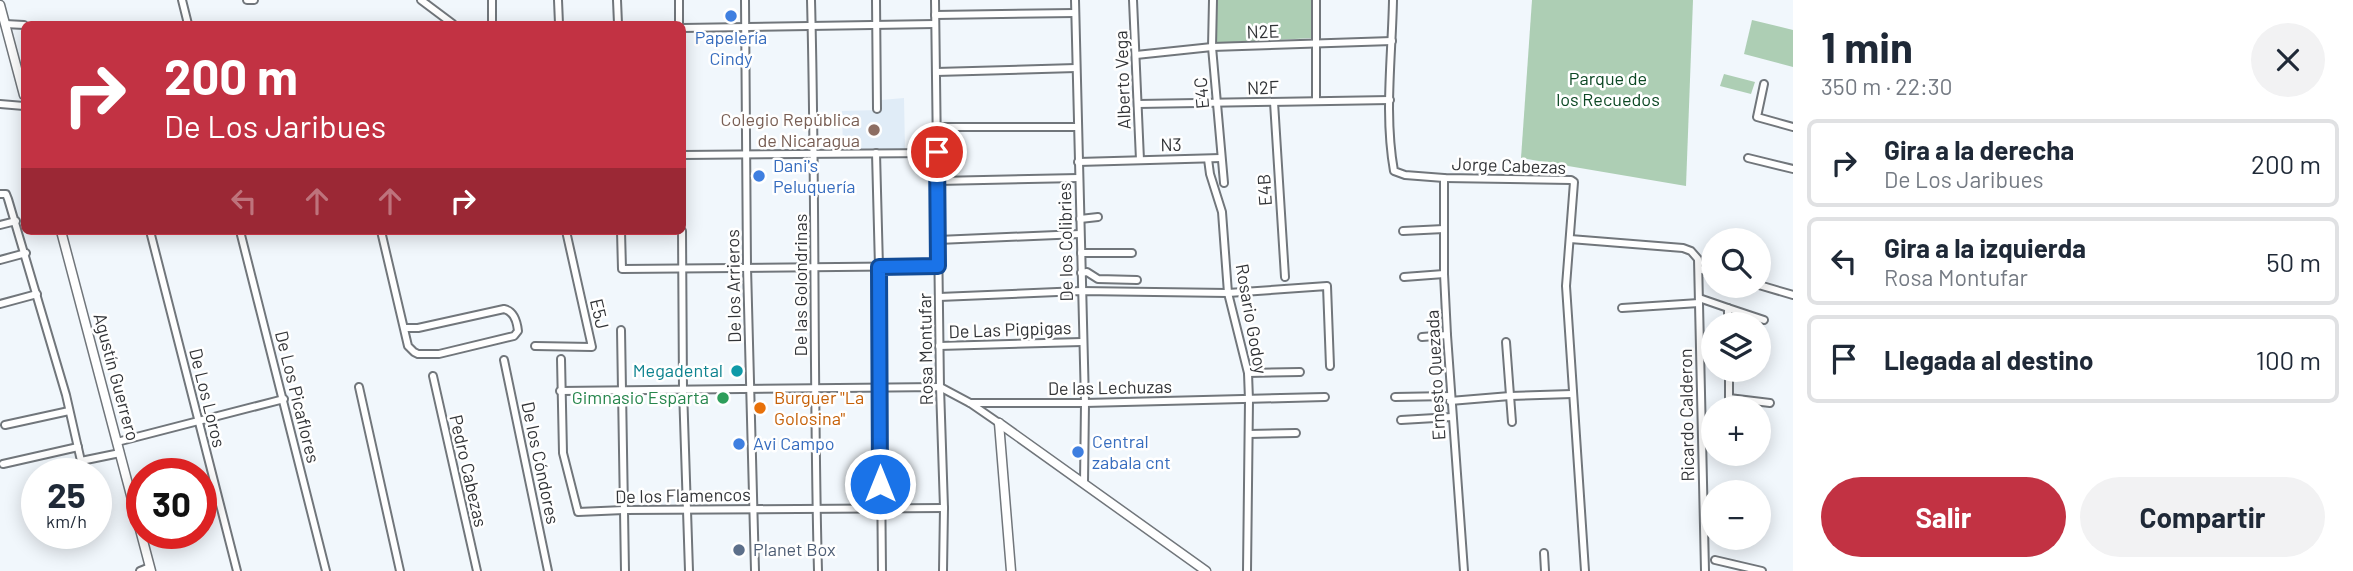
<!DOCTYPE html>
<html lang="es">
<meta charset="utf-8">
<style>
body{margin:0;font-family:Barlow,sans-serif;background:#f2f2f3;color:#1f2937;height:100vh;display:flex;flex-direction:column;font-size:26px;white-space:nowrap}
*{box-sizing:border-box;margin:0}
p{font-size:23px;color:#747a83}
.icon{flex:none;width:38px;height:38px;fill:none;stroke:currentColor;stroke-width:2;stroke-linecap:round;stroke-linejoin:round}
.map{position:relative;flex:1;overflow:hidden}
.panel{display:flex;flex-direction:column;background:#fff;width:560px}
.panel>*{flex:none}
.guide{position:absolute;left:21px;top:21px;width:665px;height:214px;border-radius:10px;box-shadow:0 4px 18px #0003;background:#c23243;color:#fff;overflow:hidden}
.tools{position:absolute;left:1701px;top:228px;display:grid;gap:14px}
.tools a{display:grid;place-items:center;width:70px;height:70px;border-radius:50%;background:#fff;box-shadow:0 4px 18px #0003;font-size:35px}
.speed{position:absolute;left:21px;top:458px;display:flex;gap:14px;font-size:35px;font-weight:700;text-align:center}
.speed>*{display:grid;place-content:center;width:91px;height:91px;border-radius:50%;background:#fff;box-shadow:0 4px 18px #0003;line-height:1}
.speed small{font-size:18px;font-weight:400}
.speed .limit{border:10px solid #d22;background:#fff;color:#111}
.pin{position:absolute;display:grid;place-items:center;width:60px;height:60px;color:#fff;margin:-30px;border:4px solid #fff;border-radius:50%;box-shadow:0 2px 7px #0007}
.me{position:absolute;width:77px;margin:-38px;rotate:0deg;stroke-linejoin:round;filter:drop-shadow(0 0 5px #0008)}
.turn{display:flex;align-items:center;gap:24px;height:147px;padding:0 28px;font-size:32px}
.turn .icon{width:91px;height:91px;stroke-width:2.5}
.turn b{display:block;font-size:49px;line-height:60px}
.lanes{display:flex;align-items:center;height:66px;padding:0 28px;background:#0003;justify-content:center;gap:35px;direction:ltr}
.lanes .off{opacity:.35}
.round{display:grid;place-items:center;flex:none;width:74px;height:74px;border-radius:37px;background:#f2f2f3}
.head{display:flex;align-items:center;justify-content:space-between;height:119px;padding:0 28px}
h1{font-size:42px;font-weight:700;line-height:52px}
.primary-button{display:flex;gap:14px;margin-top:auto;padding:14px 28px}
.primary-button a{flex:1;height:80px;border-radius:42px;background:#c23243;color:#fff;font-size:28px;font-weight:700;line-height:80px;text-align:center}
.primary-button a+a{background:#f2f2f3;color:#1f2937}
ul{padding:0;list-style:none}
li{display:flex;align-items:center;gap:21px;height:88px;margin:0 14px 10px;padding:0 14px;border:4px solid #e0e1e3;border-radius:10px}
li div{flex:1}
li b{display:block;font-size:26px}
li em{font-style:normal}
main{display:flex;flex:1;min-height:0}
.map>svg:first-child{display:block}
</style>
<main>
<div class="map">
<svg width="1793" height="571" viewBox="0 0 1793 571">
<rect width="100%" height="100%" fill="#f1f7fc"/>
<polygon fill="#e0ecf7" points="904,98 905,149 843,149 842,111 879,110 881,100"/>
<g fill="#adceb4">
<polygon points="1214,0 1313,0 1314,38 1215,43"/>
<polygon points="1532,0 1693,0 1686,186 1521,158"/>
<polygon points="1752,20 1793,30 1793,67 1744,54"/>
<polygon points="1724,74 1755,82 1751,94 1720,86"/>
</g>
<g fill="none" stroke-linecap="round" stroke-linejoin="round">
<g stroke="#71767b" stroke-width="10">
<g id="minor">
<polyline points="182,0 188,24"/>
<polyline points="247,0 254,0"/>
<polyline points="421,0 453,24"/>
<polyline points="492,0 492,24"/>
<polyline points="558,0 559,24"/>
<polyline points="617,0 618,24"/>
<polyline points="679,0 679,24"/>
<polyline points="745,0 747,267 755,571"/>
<path d="M811,0C816,190 813,381 818,571"/>
<polyline points="876,0 877,109"/>
<polyline points="935,0 940,387 944,508 943,571"/>
<polyline points="1075,0 1085,403 1084,483"/>
<polyline points="1133,0 1140,160"/>
<polyline points="1213,0 1212,47 1224,183"/>
<path d="M1393,0C1392,56 1384,115 1394,171L1405,175L1444,178L1571,180L1574,182L1566,286L1585,571"/>
<polyline points="935,15 1075,13"/>
<polyline points="5,24 24,25"/>
<polyline points="682,28 935,24"/>
<polyline points="1136,55 1212,47 1392,41"/>
<polyline points="936,72 1076,68"/>
<polyline points="1764,84 1757,117 1793,127"/>
<polyline points="1316,100 1316,0"/>
<polyline points="1274,102 1285,277"/>
<polyline points="0,104 24,106"/>
<polyline points="1138,104 1390,100"/>
<polyline points="936,127 1077,127"/>
<polyline points="876,153 879,267 882,571"/>
<polyline points="682,155 937,153"/>
<polyline points="1748,158 1793,169"/>
<polyline points="1208,159 1210,174 1222,212 1228,293 1248,373 1249,400 1247,571"/>
<polyline points="1078,162 1221,158"/>
<polyline points="1444,178 1444,274 1447,335 1464,571"/>
<polyline points="937,181 1079,178"/>
<polyline points="0,194 6,194 8,199 66,395 81,461 120,453"/>
<polyline points="1080,219 1098,217"/>
<polyline points="0,225 16,221"/>
<polyline points="150,231 237,571"/>
<polyline points="240,231 326,571"/>
<path d="M381,231L408,346L414,352L418,354H439L514,336L518,331C517,322 514,311 504,309L418,328H404"/>
<polyline points="621,231 622,269 938,266"/>
<polyline points="682,231 683,389 689,571"/>
<polyline points="1403,231 1444,229"/>
<polyline points="1570,239 1683,248 1691,251 1698,259 1705,571"/>
<polyline points="938,240 1080,234"/>
<polyline points="1081,253 1132,253"/>
<polyline points="0,260 26,253"/>
<polyline points="1699,269 1713,273"/>
<polyline points="1081,273 1087,272 1098,279 1137,280"/>
<polyline points="1404,277 1444,274"/>
<polyline points="1759,285 1793,295"/>
<polyline points="939,297 1081,291 1228,293 1327,286 1330,366"/>
<polyline points="1699,298 1728,308 1728,324"/>
<polyline points="0,304 37,294"/>
<polyline points="1622,308 1699,303"/>
<polyline points="1728,308 1764,320"/>
<polyline points="621,330 625,571"/>
<polyline points="1422,337 1447,335"/>
<polyline points="1506,342 1512,422"/>
<polyline points="535,346 592,347 566,231"/>
<polyline points="939,346 1082,342"/>
<polyline points="561,359 563,453 578,512 624,510 944,508"/>
<polyline points="504,360 548,571"/>
<polyline points="1729,369 1729,408"/>
<polyline points="1248,373 1300,372"/>
<polyline points="433,376 477,571"/>
<polyline points="359,387 400,571"/>
<polyline points="560,391 940,387 970,403 999,423"/>
<polyline points="1395,397 1450,396"/>
<polyline points="1729,398 1770,403"/>
<polyline points="1450,401 1510,396 1572,394"/>
<polyline points="970,403 1085,403 1325,397"/>
<polyline points="1401,420 1452,417"/>
<polyline points="5,425 69,411"/>
<polyline points="1249,434 1296,433"/>
<polyline points="117,442 284,399"/>
<polyline points="3,464 78,447"/>
<polyline points="1544,553 1545,571"/>
<polyline points="1715,560 1762,571"/>
<polyline points="140,571 150,567"/>
</g>
</g>
<g stroke="#71767b" stroke-width="11">
<g id="tertiary">
<polyline points="0,5 24,95"/>
<polyline points="61,231 151,571"/>
<polyline points="999,423 1206,571"/>
<polyline points="999,423 1011,571"/>
</g>
</g>
<use href="#minor" stroke="#fff" stroke-width="6"/>
<use href="#tertiary" stroke="#fff" stroke-width="8"/>
</g>
<g fill="none" stroke-linecap="round" stroke-linejoin="round">
<g stroke="#114b97" stroke-width="18">
<polyline id="route" points="880,484 879,267 938,266 937,152"/>
</g>
<use href="#route" stroke="#1a73e8" stroke-width="12"/>
</g>
<g fill="#3f7fe0" stroke="#fff" stroke-width="2.5">
<circle cx="731" cy="16" r="7"/>
<circle cx="759" cy="176" r="7"/>
<circle cx="739" cy="444" r="7"/>
<circle cx="1078" cy="452" r="7"/>
</g>
<circle fill="#8d6e63" stroke="#fff" stroke-width="2.5" cx="874" cy="130" r="7"/>
<circle fill="#0f9aa8" stroke="#fff" stroke-width="2.5" cx="737" cy="371" r="7"/>
<circle fill="#2e9e5b" stroke="#fff" stroke-width="2.5" cx="723" cy="398" r="7"/>
<circle fill="#e8710a" stroke="#fff" stroke-width="2.5" cx="760" cy="408" r="7"/>
<circle fill="#5c6f8a" stroke="#fff" stroke-width="2.5" cx="739" cy="550" r="7"/>
<g text-anchor="middle" stroke-width="5" stroke-linejoin="round" paint-order="stroke">
<g font-size="18" fill="#323437" stroke="#fff">
<text transform="translate(1263 32) rotate(-2)" y="6">N2E</text>
<text transform="translate(1123 80) rotate(-92)" y="6">Alberto Vega</text>
<text transform="translate(1263 88) rotate(-2)" y="6">N2F</text>
<text transform="translate(1202 93) rotate(-95)" y="6">E4C</text>
<text transform="translate(1171 145) rotate(-1)" y="6">N3</text>
<text transform="translate(1509 166) rotate(2)" y="6">Jorge Cabezas</text>
<text transform="translate(1265 190) rotate(-94)" y="6">E4B</text>
<text transform="translate(1066 242) rotate(-91)" y="6">De los Colibries</text>
<text transform="translate(801 285) rotate(-90)" y="6">De las Golondrinas</text>
<text transform="translate(734 286) rotate(-91)" y="6">De los Arrieros</text>
<text transform="translate(599 314) rotate(77)" y="6">E5J</text>
<text transform="translate(1251 319) rotate(80)" y="6">Rosario Godoy</text>
<text transform="translate(1010 330) rotate(-2)" y="6">De Las Pigpigas</text>
<text transform="translate(926 349) rotate(-91)" y="6">Rosa Montufar</text>
<text transform="translate(1436 375) rotate(-93)" y="6">Ernesto Quezada</text>
<text transform="translate(116 377) rotate(75)" y="6">Agustín Guerrero</text>
<text transform="translate(1110 388) rotate(-1)" y="6">De las Lechuzas</text>
<text transform="translate(297 397) rotate(76)" y="6">De Los Picaflores</text>
<text transform="translate(207 398) rotate(76)" y="6">De Los Loros</text>
<text transform="translate(1687 415) rotate(-91)" y="6">Ricardo Calderon</text>
<text transform="translate(540 463) rotate(78)" y="6">De los Cóndores</text>
<text transform="translate(468 471) rotate(77)" y="6">Pedro Cabezas</text>
<text transform="translate(683 496) rotate(-1)" y="6">De los Flamencos</text>
</g>
<g font-size="18" fill="#366cbe" stroke="#fff" text-anchor="start">
<text x="731" y="44" text-anchor="middle">Papelería<tspan x="731" dy="21">Cindy</tspan></text>
<text x="773" y="172">Dani's<tspan x="773" dy="21">Peluquería</tspan></text>
<text x="1092" y="448">Central<tspan x="1092" dy="21">zabala cnt</tspan></text>
<text x="753" y="450">Avi Campo</text>
</g>
<g font-size="18" fill="#0c4824" stroke="#fff">
<text x="1608" y="85">Parque de<tspan x="1608" dy="21">los Recuedos</tspan></text>
</g>
<g font-size="18" fill="#785e54" stroke="#fff" text-anchor="end">
<text x="860" y="126">Colegio República<tspan x="860" dy="21">de Nicaragua</tspan></text>
</g>
<g font-size="18" fill="#0d838f" stroke="#fff" text-anchor="end">
<text x="723" y="377">Megadental</text>
</g>
<g font-size="18" fill="#27864d" stroke="#fff" text-anchor="end">
<text x="709" y="404">Gimnasio Esparta</text>
</g>
<g font-size="18" fill="#c56008" stroke="#fff" text-anchor="start">
<text x="774" y="404">Burguer "La<tspan x="774" dy="21">Golosina"</tspan></text>
</g>
<g font-size="18" fill="#4e5e75" stroke="#fff" text-anchor="start">
<text x="753" y="556">Planet Box</text>
</g>
</g>
</svg>
<div class="tools">
<a><svg class="icon" aria-label="search" viewBox="0 0 24 24"><circle cx="10" cy="10" r="6"/><path d="M15 15l6 6"/></svg></a>
<a><svg class="icon" aria-label="layers" viewBox="0 0 24 24"><path d="M12 4l9 5-9 5-9-5zM3 14l9 5 9-5"/></svg></a>
<a>+</a>
<a>−</a>
</div>
<div class="speed"><div>25<small>km/h</small></div><div class="limit">30</div></div>
<div class="pin" style="left:937px;top:152px;background:#d93025"><svg class="icon" aria-label="arrive" viewBox="0 0 24 24"><path d="M6 21V4h12l-3 4 3 4H6"/></svg></div>
<svg class="me" style="left:880px;top:484px" viewBox="-20 -20 40 40"><circle r="17" fill="#1a73e8" stroke="#fff" stroke-width="3"/><path d="M0-11L8 9 0 5-8 9z" fill="#fff"/></svg>
<div class="guide">
<div class="turn"><svg class="icon" aria-label="right" viewBox="0 0 24 24"><path d="M7 20v-9h11M14 6l5 5-5 5"/></svg><div><b>200 m</b>De Los Jaribues</div></div>
<div class="lanes"><svg class="icon off" aria-label="left" viewBox="0 0 24 24"><path d="M17 20v-9H6M10 6l-5 5 5 5"/></svg><svg class="icon off" aria-label="ahead" viewBox="0 0 24 24"><path d="M12 20V5M6 11l6-6 6 6"/></svg><svg class="icon off" aria-label="ahead" viewBox="0 0 24 24"><path d="M12 20V5M6 11l6-6 6 6"/></svg><svg class="icon" aria-label="right" viewBox="0 0 24 24"><path d="M7 20v-9h11M14 6l5 5-5 5"/></svg></div>
</div>
</div>
<section class="panel">
<div class="head"><div><h1>1 min</h1><p>350 m · 22:30</p></div><a class="round"><svg class="icon" aria-label="close" viewBox="0 0 24 24"><path d="M6 6l12 12M18 6L6 18"/></svg></a></div>
<ul>
<li><svg class="icon" aria-label="right" viewBox="0 0 24 24"><path d="M7 20v-9h11M14 6l5 5-5 5"/></svg><div><b>Gira a la derecha</b><p>De Los Jaribues</p></div><em>200 m</em></li>
<li><svg class="icon" aria-label="left" viewBox="0 0 24 24"><path d="M17 20v-9H6M10 6l-5 5 5 5"/></svg><div><b>Gira a la izquierda</b><p>Rosa Montufar</p></div><em>50 m</em></li>
<li><svg class="icon" aria-label="arrive" viewBox="0 0 24 24"><path d="M6 21V4h12l-3 4 3 4H6"/></svg><div><b>Llegada al destino</b></div><em>100 m</em></li>
</ul>
<div class="primary-button"><a>Salir</a><a>Compartir</a></div>
</section>
</main>
